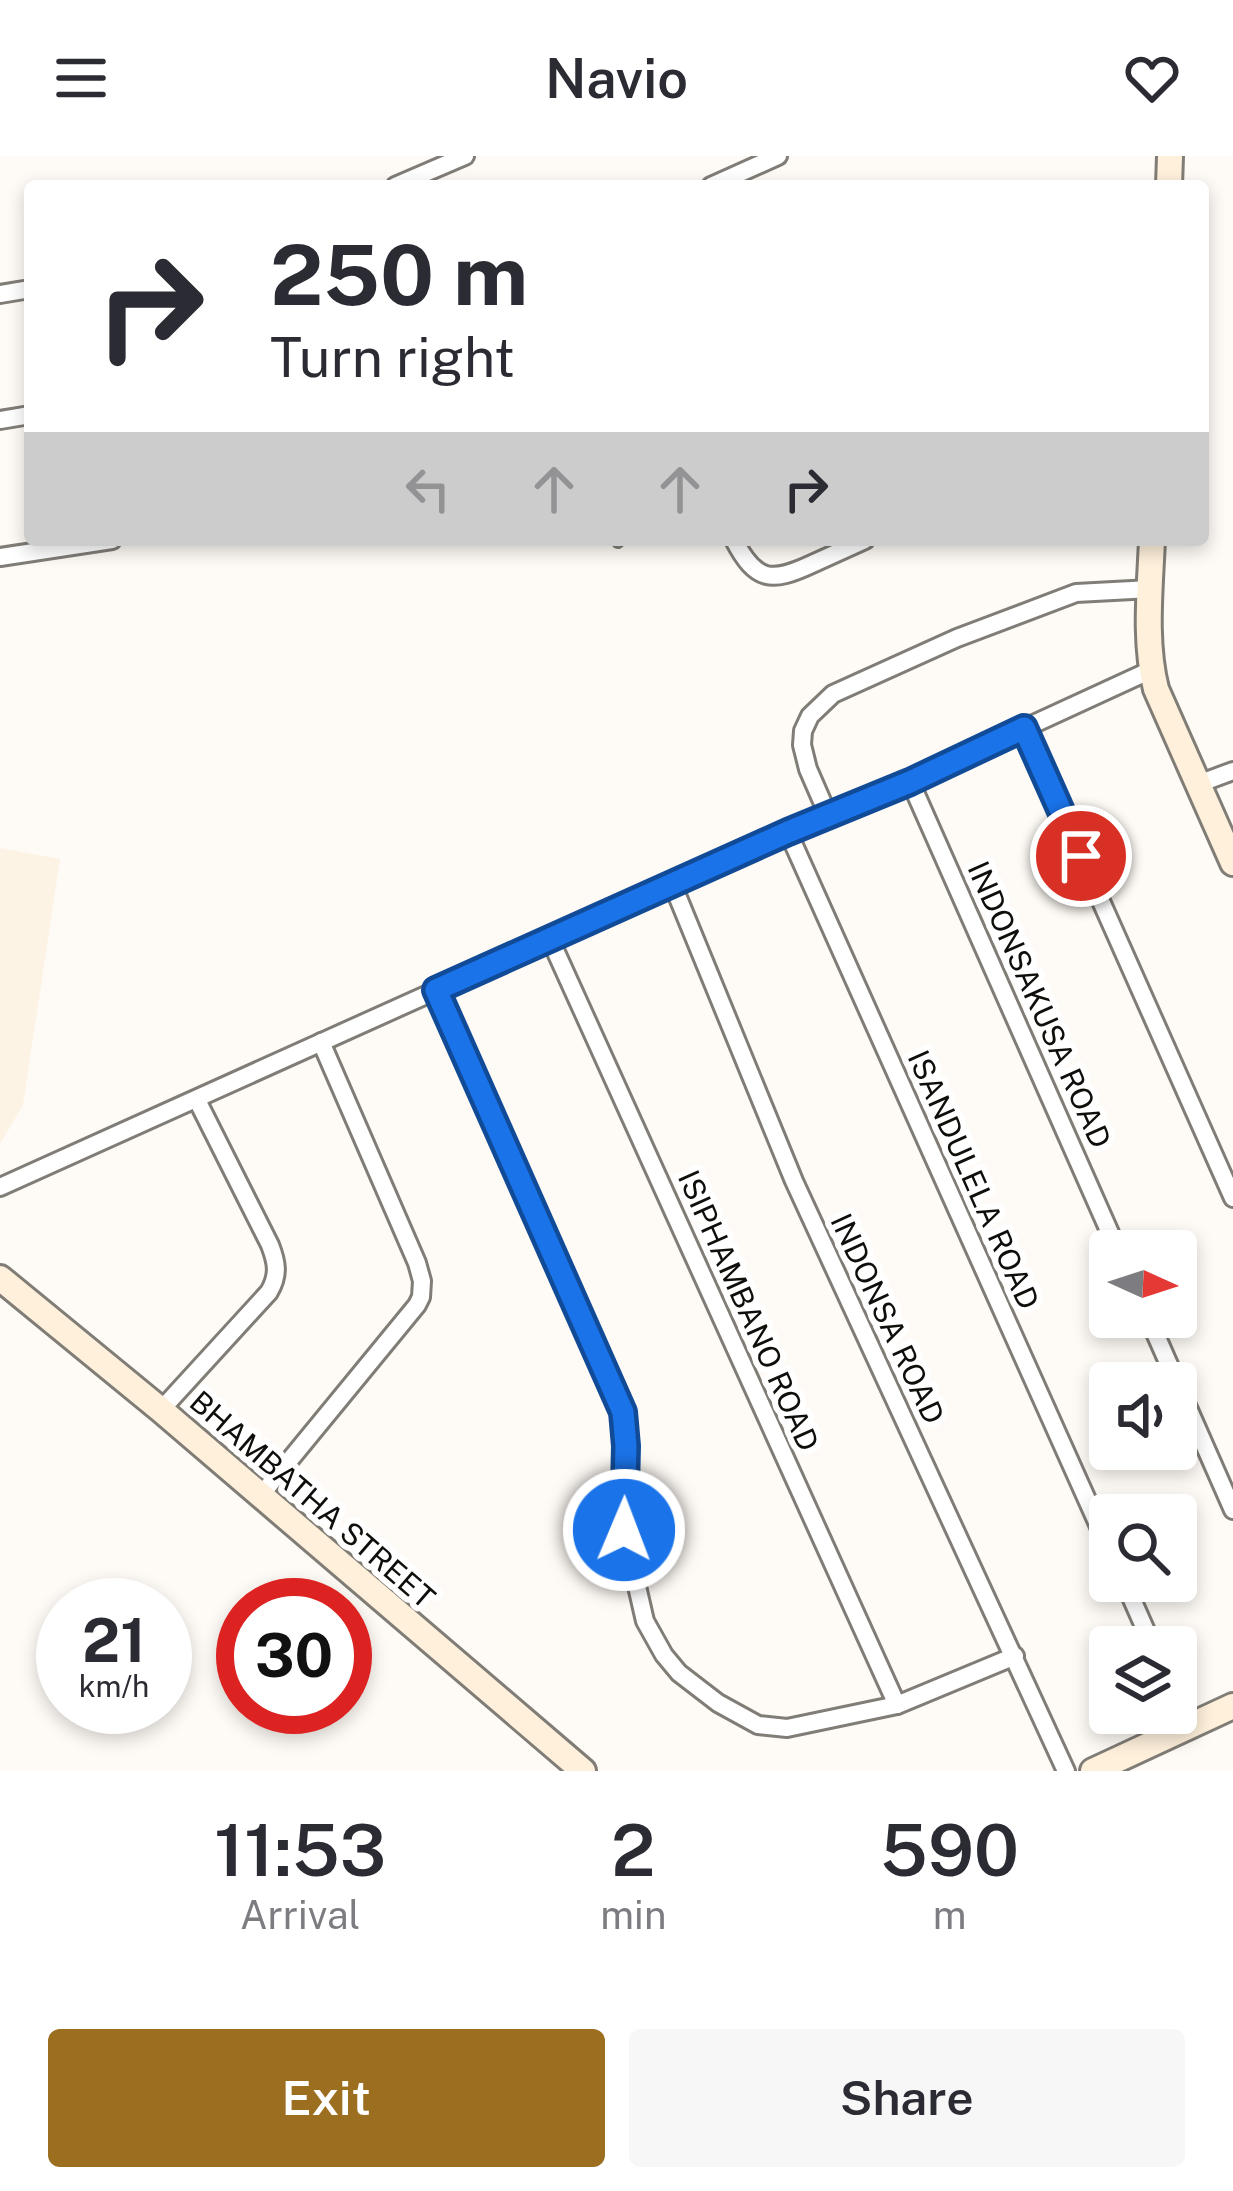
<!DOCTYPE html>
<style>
body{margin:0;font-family:"Public Sans",sans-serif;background:#f7f7f7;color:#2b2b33;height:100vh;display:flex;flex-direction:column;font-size:45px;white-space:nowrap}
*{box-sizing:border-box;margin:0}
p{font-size:39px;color:#7c7c81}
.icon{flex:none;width:66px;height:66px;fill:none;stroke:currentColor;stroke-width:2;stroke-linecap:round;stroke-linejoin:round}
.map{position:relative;height:1615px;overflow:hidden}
.details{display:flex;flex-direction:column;background:#fff;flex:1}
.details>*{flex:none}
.hud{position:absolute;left:24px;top:24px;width:1185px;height:366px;border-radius:12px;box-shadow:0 6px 18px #0003;background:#fff;color:#2b2b33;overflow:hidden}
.needle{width:78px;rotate:93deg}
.fabs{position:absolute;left:1089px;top:1074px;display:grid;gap:24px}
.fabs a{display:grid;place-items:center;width:108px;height:108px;border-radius:12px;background:#fff;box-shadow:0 6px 18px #0003;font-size:60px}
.speed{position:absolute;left:36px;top:1422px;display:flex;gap:24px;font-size:60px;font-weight:700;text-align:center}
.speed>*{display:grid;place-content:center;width:156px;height:156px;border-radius:50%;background:#fff;box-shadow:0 6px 18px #0003;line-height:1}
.speed small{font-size:30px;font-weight:400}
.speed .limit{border:18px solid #d22;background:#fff;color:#111}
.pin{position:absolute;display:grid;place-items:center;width:102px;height:102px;color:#fff;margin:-51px;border:6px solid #fff;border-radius:50%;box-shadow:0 3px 12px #0007}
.me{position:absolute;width:132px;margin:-66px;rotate:1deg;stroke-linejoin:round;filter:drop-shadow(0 0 9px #0008)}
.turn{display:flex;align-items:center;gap:42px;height:252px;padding:0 48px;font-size:54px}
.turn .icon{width:156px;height:156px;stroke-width:2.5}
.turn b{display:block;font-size:84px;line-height:102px}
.lanes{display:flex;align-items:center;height:114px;padding:0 48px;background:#0003;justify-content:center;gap:60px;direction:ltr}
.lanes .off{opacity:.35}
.eta{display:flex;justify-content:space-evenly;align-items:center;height:204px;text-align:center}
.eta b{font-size:72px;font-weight:600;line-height:84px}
.action{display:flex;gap:24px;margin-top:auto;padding:24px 48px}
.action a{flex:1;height:138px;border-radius:12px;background:#9c6e1f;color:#fff;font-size:48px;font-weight:600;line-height:138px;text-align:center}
.action a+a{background:#f7f7f7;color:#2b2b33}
header{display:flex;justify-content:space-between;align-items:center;height:156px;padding:0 48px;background:#fff;font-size:54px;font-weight:600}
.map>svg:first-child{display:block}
</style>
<header><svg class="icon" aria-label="menu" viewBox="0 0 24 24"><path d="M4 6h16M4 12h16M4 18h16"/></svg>Navio<svg class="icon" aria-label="heart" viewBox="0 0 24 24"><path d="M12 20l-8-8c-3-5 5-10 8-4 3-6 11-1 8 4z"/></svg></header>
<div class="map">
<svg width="1233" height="1615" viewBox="0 0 1233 1615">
<rect width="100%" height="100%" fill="#fefaf5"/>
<polygon fill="#fcf3e5" points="0,692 60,703 23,949 0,988"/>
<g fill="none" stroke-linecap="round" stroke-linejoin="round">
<g stroke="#807c76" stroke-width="14">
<polyline id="lane" points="618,386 619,384"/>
</g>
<g stroke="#807c76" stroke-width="22">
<g id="street">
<polyline points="395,30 465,0"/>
<polyline points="711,30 778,0"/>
<polyline points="0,138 30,133"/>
<polyline points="0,264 30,259"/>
<path d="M734,384C756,426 771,427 812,408C830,400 847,392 865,384"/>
<polyline points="0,401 112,384"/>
<polyline points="1024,572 1233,1042"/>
<polyline points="910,625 1118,1095"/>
<polyline points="1198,628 1233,615"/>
<polyline points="828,659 808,613 802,589 803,575 810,560 833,538 957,482 1076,437 1151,433"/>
<polyline points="788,676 1110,1395"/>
<polyline points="672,727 794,1025 1066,1615"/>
<polyline points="550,783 897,1549"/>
<polyline points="436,834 623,1256 626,1290 624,1374 645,1465 664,1499 679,1517 718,1547 758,1569 787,1572 897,1549 1015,1500"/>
<polyline points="0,1031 788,676 910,625 1151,514"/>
<polyline points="1148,1161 1233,1354"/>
<path d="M161,1254L269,1136C279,1119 277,1107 270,1089L197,944"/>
<polyline points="261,1339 417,1149 421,1141 422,1125 417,1107 321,886"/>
<polyline points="1124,1425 1153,1491"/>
<polyline points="1176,1542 1189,1570"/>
</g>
</g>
<g stroke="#807c76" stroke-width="30">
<g id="secondary">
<polyline points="1169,30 1170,0"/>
<path d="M1152,384C1150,433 1144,485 1156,533L1233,707"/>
<polyline points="0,1122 161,1254 583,1615"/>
<polyline points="1093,1615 1233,1550"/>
</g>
</g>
<use href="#lane" stroke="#fff" stroke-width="8"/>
<use href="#street" stroke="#fff" stroke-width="16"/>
<use href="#secondary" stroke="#fef0db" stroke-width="24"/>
</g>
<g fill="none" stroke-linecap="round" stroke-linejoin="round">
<g stroke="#114b97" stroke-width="30">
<polyline id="route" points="624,1374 626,1290 623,1256 436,834 788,676 910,626 1024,572 1081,700"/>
</g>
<use href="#route" stroke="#1a73e8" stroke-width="21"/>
</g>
<g text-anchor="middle" stroke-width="12" stroke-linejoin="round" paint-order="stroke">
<g font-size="30" fill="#0f0e0b" stroke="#fff">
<text transform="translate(1039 849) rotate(66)" y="10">INDONSAKUSA ROAD</text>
<text transform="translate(973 1024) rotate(66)" y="10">ISANDULELA ROAD</text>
<text transform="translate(748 1155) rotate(66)" y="10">ISIPHAMBANO ROAD</text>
<text transform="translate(887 1163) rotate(65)" y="10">INDONSA ROAD</text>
<text transform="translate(312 1344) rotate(41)" y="10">BHAMBATHA STREET</text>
</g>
</g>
</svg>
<div class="fabs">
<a><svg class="needle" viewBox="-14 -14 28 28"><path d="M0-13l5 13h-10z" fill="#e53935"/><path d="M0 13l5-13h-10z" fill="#7c7c81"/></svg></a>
<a><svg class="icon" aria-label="sound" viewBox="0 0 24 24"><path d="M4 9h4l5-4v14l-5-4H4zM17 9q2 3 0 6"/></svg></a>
<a><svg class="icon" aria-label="search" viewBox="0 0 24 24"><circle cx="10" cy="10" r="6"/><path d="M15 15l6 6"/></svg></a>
<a><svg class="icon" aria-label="layers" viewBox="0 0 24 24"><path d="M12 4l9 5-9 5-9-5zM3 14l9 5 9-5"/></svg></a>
</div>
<div class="speed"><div>21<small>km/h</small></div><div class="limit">30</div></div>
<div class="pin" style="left:1081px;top:700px;background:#d93025"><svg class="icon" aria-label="arrive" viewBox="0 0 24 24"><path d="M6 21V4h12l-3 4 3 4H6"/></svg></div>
<svg class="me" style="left:624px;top:1374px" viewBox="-20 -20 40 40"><circle r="17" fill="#1a73e8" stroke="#fff" stroke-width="3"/><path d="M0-11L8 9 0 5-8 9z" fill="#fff"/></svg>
<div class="hud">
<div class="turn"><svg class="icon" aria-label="right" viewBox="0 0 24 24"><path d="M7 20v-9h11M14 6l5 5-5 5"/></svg><div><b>250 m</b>Turn right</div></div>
<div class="lanes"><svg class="icon off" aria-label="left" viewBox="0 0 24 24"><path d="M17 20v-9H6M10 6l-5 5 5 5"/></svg><svg class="icon off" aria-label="ahead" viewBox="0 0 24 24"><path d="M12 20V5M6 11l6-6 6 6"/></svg><svg class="icon off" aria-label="ahead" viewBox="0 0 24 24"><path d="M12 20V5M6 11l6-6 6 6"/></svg><svg class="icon" aria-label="right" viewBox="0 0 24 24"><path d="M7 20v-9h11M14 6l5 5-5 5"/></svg></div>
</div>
</div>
<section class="details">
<div class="eta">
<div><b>11:53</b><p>Arrival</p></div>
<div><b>2</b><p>min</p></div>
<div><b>590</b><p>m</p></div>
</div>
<div class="action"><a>Exit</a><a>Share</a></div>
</section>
